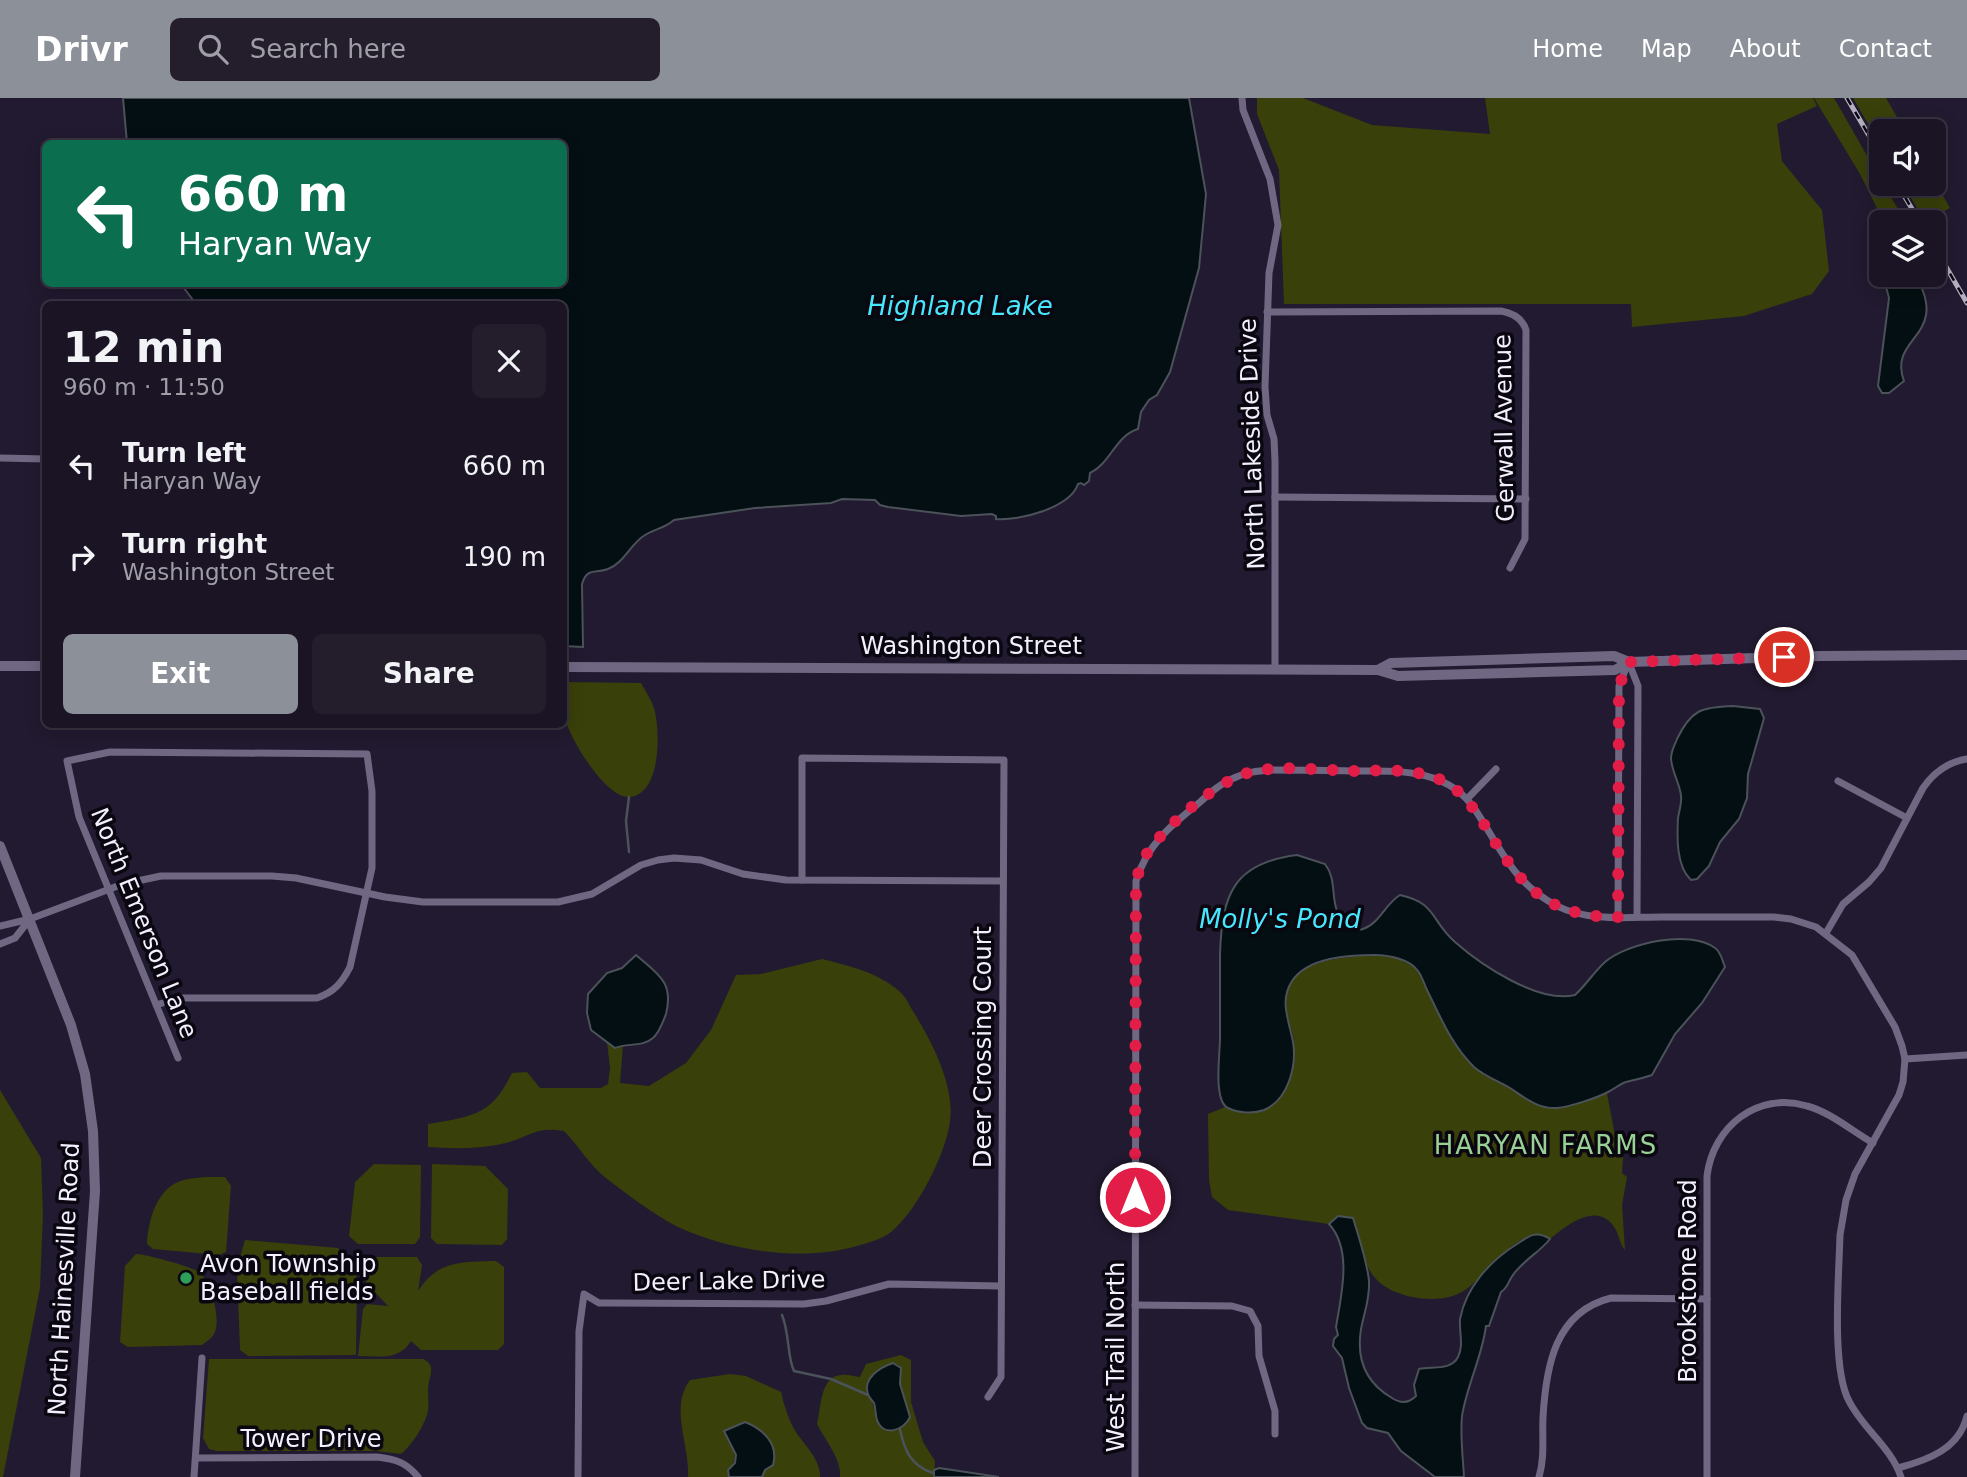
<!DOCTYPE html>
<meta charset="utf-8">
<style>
body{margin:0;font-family:"DejaVu Sans",sans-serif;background:#231d2c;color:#f1f3f6;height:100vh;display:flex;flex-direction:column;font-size:26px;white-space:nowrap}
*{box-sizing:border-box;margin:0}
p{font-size:23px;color:#9f9ea6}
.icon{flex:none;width:38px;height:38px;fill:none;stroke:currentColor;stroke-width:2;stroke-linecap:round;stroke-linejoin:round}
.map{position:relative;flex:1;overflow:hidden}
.details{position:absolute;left:42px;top:203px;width:525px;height:427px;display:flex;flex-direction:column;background:#1a1424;border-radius:10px;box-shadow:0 4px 18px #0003,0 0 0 2px #383341}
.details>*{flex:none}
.banner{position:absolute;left:42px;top:42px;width:525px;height:147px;border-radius:10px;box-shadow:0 4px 18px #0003,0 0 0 2px #383341;background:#0b6e4f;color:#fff;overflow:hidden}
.buttons{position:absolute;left:1869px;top:21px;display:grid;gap:14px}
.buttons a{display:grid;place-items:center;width:77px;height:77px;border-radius:10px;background:#1a1424;box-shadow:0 4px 18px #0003,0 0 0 2px #383341;font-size:35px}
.pin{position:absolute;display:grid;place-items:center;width:60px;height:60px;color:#fff;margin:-30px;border:4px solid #fff;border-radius:50%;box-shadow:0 2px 7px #0007}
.me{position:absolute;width:77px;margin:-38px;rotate:0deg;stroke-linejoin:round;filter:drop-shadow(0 0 5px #0008)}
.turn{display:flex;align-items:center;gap:24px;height:147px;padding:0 21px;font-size:32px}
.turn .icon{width:91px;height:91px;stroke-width:2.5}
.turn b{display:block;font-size:49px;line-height:60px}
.round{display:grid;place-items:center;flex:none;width:74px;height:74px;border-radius:10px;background:#231d2c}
.summary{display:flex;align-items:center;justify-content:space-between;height:119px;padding:0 21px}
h1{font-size:42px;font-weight:700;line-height:52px}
.action{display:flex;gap:14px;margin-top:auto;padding:14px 21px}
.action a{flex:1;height:80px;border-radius:10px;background:#8c9099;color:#fff;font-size:28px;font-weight:700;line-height:80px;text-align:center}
.action a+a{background:#231d2c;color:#f1f3f6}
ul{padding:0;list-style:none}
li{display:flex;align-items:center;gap:21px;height:91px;padding:0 21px}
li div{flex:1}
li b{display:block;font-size:26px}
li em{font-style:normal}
header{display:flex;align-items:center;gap:42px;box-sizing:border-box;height:98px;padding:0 35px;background:#8c9099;color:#fff}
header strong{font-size:33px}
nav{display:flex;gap:38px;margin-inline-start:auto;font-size:24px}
.search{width:490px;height:63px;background:#231d2c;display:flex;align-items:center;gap:18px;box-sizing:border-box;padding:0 24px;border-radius:10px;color:#9f9ea6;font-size:26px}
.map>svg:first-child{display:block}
</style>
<header>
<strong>Drivr</strong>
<div class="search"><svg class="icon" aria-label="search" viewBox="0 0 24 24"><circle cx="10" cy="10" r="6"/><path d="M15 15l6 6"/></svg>Search here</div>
<nav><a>Home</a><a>Map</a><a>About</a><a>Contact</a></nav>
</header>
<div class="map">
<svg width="1967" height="1379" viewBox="0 0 1967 1379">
<rect width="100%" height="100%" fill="#221a30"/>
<g fill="#39400a" fill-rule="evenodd">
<polygon points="1257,0 1303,0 1372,27 1490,36 1485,0 1813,0 1817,8 1777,26 1782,63 1822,112 1829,173 1812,196 1744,218 1632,229 1631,206 1284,206 1279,72 1257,16"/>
<polygon points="1814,0 1834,0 1881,82 1881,86 1883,86 1906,124 1884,124 1860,76"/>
<polygon points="1853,0 1886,0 1905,33 1881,33 1881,48"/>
<polygon points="1934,82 1950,110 1925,124 1903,86 1934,86"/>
<path d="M564,584L641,585C646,594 653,604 655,614C660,636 661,697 629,699C605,700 568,638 564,617C561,607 563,594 564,584Z"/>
<path d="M1376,857L1395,859L1418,871L1445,928L1484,977L1559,1010L1607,995L1616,1043L1623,1060L1622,1075L1627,1079L1622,1107L1625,1152C1620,1146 1619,1138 1616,1132C1599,1101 1567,1127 1550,1141C1519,1121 1485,1183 1460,1195C1446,1202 1428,1202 1412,1199C1364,1188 1365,1162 1353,1120L1338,1118L1329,1126L1228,1112L1212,1099L1209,1082L1208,1016L1225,1009L1252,1015L1271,1009C1276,995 1292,960 1294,947C1295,934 1285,919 1285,905C1284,861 1345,859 1376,857Z"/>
<path d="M822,861C849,868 877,874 899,893C904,897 908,904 911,910C930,940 955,986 950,1023C946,1056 917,1113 891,1134C882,1141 868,1145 857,1148C802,1164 728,1153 676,1128C655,1117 625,1095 606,1080C590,1068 578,1047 564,1033C536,1028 531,1038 506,1045C481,1051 454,1051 428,1049V1026C473,1018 491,1018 512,975L527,974L540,990H601L608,986L610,970L607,944L615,950L623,947L620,985L649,988L686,965L711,932L736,877L761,876Z"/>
<polygon points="0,992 41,1060 43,1116 40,1190 3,1379 0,1379"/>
<polygon points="374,1066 421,1067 420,1139 415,1146 358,1146 349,1138 355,1084"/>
<polygon points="432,1066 485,1068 508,1091 507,1141 502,1147 437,1146 431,1140"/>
<path d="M206,1079H225L231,1088L226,1154L219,1157L153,1151L147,1146C148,1124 156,1093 178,1084C187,1080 197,1080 206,1079Z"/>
<polygon points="245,1142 338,1150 357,1175 356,1257 248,1258 240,1252 237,1170"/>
<path d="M136,1156C146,1156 192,1169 199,1174C211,1184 222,1223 214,1236C212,1240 206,1244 202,1247L128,1249L120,1244L125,1168Z"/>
<path d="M368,1159H417L422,1167L418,1193C438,1162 462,1164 496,1163L504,1169V1246L498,1252H421L411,1243C399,1263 378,1258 358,1258L363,1211L367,1206L388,1208L366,1185L365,1162Z"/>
<path d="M901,1257L911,1262V1304L923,1344L935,1363L934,1379H840C842,1362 825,1342 817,1326C821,1311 820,1277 842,1277C848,1276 854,1279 860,1279L866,1266ZM893,1265L899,1267L900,1286L909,1313L887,1332L877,1322L871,1300L884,1268Z"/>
<path d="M209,1261H423C437,1267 429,1278 428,1290C428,1297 429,1306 428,1313C425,1327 412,1347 401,1356L376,1353H217L209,1351L203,1340Z"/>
<path d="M730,1276L746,1278L781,1294C784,1307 788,1320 794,1331C803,1346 821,1361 820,1379H762L765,1372L767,1340L765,1335L724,1333C731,1349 742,1358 728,1372L729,1379H688C690,1347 669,1310 690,1282Z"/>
</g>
<g fill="#030f12" stroke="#4b5259" stroke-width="2">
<path d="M123,0H1189L1206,96L1199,170L1170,274L1157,297L1149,302L1141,314L1138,331C1116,337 1110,366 1090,375L1089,383L1084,387L1081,385L1078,386C1070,410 1019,423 996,421V418L992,416L961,418L888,409L880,407L875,402L842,401L831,405L755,410L674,422C665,430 655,431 645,437C631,445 624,465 608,471C595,476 587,469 582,486L583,549L564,548V206H196L181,186H564V46L127,45Z"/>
<path d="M1883,177H1915C1952,239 1887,238 1904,283L1889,295H1882L1878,288L1889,200Z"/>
<path d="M1733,608L1760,611L1764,620L1748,676L1747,700L1739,721L1720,744L1709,768L1697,781L1691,782C1676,768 1677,739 1678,720C1679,713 1682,705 1681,698C1680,686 1672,674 1671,661C1671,653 1674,649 1677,641C1691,612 1701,609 1733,608Z"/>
<path d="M1297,757L1325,766C1340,785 1326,811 1348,827C1352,830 1358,833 1363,831C1379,826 1386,805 1400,797C1437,805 1430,822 1455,844C1481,867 1539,906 1575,897C1586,887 1594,874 1605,864C1627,845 1690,831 1715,850C1721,854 1722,862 1725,869L1702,905L1675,936L1652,977C1643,980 1634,982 1626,984C1620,986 1614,991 1608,994C1597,1000 1569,1009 1557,1010C1538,1011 1525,1000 1510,990C1498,983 1484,978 1474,969C1452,948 1440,918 1427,892C1424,886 1422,878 1418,873C1410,861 1388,857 1375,857C1349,857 1308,859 1292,883C1279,903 1289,922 1293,944C1297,968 1288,1002 1264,1012C1253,1016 1238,1015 1228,1010C1213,1003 1220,956 1220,940C1220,912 1220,884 1220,856C1222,797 1233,765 1297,757Z"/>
<path d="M636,857C658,876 674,884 666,916C663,924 659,935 653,940C643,949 627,945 615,950L591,932L587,915L588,896L607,875L622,870Z"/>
<path d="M1338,1118L1353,1120C1359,1140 1367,1163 1369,1183C1370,1201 1364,1215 1361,1231C1356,1262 1366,1285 1392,1300C1401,1306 1409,1305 1416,1298L1414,1287L1419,1271C1432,1268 1451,1273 1458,1259C1464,1248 1459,1233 1460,1221C1466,1189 1490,1163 1517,1146C1529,1138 1536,1132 1550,1141C1538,1156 1520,1164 1511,1180C1507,1187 1507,1190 1501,1194L1489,1228H1486C1482,1259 1467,1287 1462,1318C1460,1337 1463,1360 1464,1379H1435L1401,1353L1388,1335L1367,1330L1362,1325L1349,1290L1342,1260L1333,1248L1334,1241L1338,1237L1336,1229C1341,1198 1353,1152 1329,1126Z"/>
<path d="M893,1265L901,1270L900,1286L910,1319C904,1333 883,1339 877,1322C875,1316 876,1310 874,1305C872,1302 869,1300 868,1296C862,1280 881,1269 893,1265Z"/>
<path d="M745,1324C763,1331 779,1346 773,1367L765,1372L762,1379H729L728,1372L735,1365L736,1357L724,1333Z"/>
<polygon points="939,1370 999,1379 934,1379 934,1372"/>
</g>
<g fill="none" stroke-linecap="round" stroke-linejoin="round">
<g stroke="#4b5259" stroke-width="2.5">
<polyline points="629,699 626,723 629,754"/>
<path d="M782,1217C790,1237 787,1259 794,1273L831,1281L868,1297"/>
<path d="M900,1331C904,1352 911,1368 933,1375"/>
</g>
<g stroke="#706883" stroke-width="7">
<polyline points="1242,0 1243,12 1270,81 1278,127 1269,175 1265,289 1267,317 1274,341 1275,363 1275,571"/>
<path d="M1267,214L1501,213C1513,215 1522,220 1526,232L1525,441L1510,470"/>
<polyline points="0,360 46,361"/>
<polyline points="1275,399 1526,401"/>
<polyline points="1629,565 1638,588 1637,819"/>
<polyline points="1838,683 1907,720"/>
<polyline points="1467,701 1496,671"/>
<polyline points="802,782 802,660 1004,662 1001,1279 988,1299"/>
<polyline points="1618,819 1619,588 1628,565"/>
<polyline points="0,828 30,821 123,786 161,778 272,778 296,780 385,799 423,804 558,804 592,796 641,767 658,762 674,760 701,762 743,776 786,782 1003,783"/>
<path d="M1826,835L1843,806L1869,784L1881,770L1923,690C1934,674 1948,664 1967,661"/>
<polyline points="0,846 15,840 30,821"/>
<path d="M156,907L179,900H317C334,894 342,885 350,869L372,770V693L367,656L110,654L67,663L79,719L178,960"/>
<polyline points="1905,961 1967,957"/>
<polyline points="1135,1207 1232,1208 1250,1213 1258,1228 1259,1258 1275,1313 1275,1336"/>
<path d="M196,1360L377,1359C395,1361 406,1364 418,1379"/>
<path d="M1898,1370C1928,1362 1959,1351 1967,1318"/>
<polyline points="194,1379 202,1260"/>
<polyline points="578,1379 579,1233 584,1196 599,1205 610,1205 804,1206 826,1203 889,1186 1001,1188"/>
<path d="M1135,1379L1136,783C1147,747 1170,728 1199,705C1210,695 1221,685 1234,680C1246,674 1258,673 1271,672C1298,672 1324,672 1351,673C1396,673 1448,669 1476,713C1501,751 1514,786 1557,808C1589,824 1628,819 1662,819C1699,819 1737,819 1774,819L1791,821L1816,829L1852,857L1895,929L1902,948L1905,961L1903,984L1899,997L1855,1076L1846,1102L1840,1137C1839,1177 1831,1270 1849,1303C1863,1331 1891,1349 1901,1379"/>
<path d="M1539,1379C1545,1359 1542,1339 1543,1319C1546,1268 1555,1214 1611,1200L1707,1201"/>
<path d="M1707,1379V1078C1713,1029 1757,993 1807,1008C1830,1014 1852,1033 1873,1045"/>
</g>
<g stroke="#706883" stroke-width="10">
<polyline points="0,568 46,568"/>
<polyline points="564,569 1378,572 1398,578 1615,572 1629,564"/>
<polyline points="1378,572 1391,565 1614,558 1629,564 1821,558 1967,557"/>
<polyline points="0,748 71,927 85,976 93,1033 95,1093 75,1379"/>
</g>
<g stroke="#b5b0c1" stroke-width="5">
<g id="rail">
<polyline points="1847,0 1881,58"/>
<polyline points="1897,86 1920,124"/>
<polyline points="1934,148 1967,205"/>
</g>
</g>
<use href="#rail" stroke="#0a0710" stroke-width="2.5" stroke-dasharray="8" stroke-linecap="butt"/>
</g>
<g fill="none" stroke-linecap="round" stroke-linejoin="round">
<path stroke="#e11d48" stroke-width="12" stroke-dasharray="0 21.6" d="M1135,1099L1136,783C1139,773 1142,763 1148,754C1165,728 1220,681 1251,674C1280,667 1321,672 1351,673C1382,673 1416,669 1445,684C1464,695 1475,712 1487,731C1521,788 1546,819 1618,819L1619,588L1629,564L1784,559"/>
</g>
<circle fill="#2e9e5b" stroke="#0a0710" stroke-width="2.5" cx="186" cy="1180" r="7"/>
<g text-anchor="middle" stroke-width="7" stroke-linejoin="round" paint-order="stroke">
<g font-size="24" fill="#f3effe" stroke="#0a0710">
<text transform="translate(1504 330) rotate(-91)" y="8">Gerwall Avenue</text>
<text transform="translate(1252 346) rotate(-92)" y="8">North Lakeside Drive</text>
<text x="971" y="556">Washington Street</text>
<text transform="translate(144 825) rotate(68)" y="8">North Emerson Lane</text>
<text transform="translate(983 949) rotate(-90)" y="8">Deer Crossing Court</text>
<text transform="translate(64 1181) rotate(-87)" y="8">North Hainesville Road</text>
<text transform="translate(729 1183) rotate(-1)" y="8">Deer Lake Drive</text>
<text transform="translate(1688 1183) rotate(-90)" y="8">Brookstone Road</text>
<text transform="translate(1116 1259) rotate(-90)" y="8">West Trail North</text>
<text x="311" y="1349">Tower Drive</text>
</g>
<g font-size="24" fill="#f3effe" stroke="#0a0710" text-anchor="start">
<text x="200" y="1174">Avon Township<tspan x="200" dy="28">Baseball fields</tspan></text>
</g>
<g font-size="26" font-style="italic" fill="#49e7fd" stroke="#0a0710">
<text x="960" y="217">Highland Lake</text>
<text x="1280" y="830">Molly's Pond</text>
</g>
<g font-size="26" letter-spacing="2" fill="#99d095" stroke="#0a0710">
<text x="1546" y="1056">HARYAN FARMS</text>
</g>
</g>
</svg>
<div class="buttons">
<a><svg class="icon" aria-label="sound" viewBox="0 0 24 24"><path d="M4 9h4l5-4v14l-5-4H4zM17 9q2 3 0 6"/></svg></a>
<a><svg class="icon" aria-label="layers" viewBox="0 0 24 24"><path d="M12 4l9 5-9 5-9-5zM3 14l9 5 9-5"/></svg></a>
</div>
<div class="pin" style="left:1784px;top:559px;background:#d93025"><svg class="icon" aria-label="arrive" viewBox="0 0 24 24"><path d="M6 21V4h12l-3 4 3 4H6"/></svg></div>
<svg class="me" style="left:1135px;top:1099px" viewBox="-20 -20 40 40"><circle r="17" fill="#e11d48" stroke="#fff" stroke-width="3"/><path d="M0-11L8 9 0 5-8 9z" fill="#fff"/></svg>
<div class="banner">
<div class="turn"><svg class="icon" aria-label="left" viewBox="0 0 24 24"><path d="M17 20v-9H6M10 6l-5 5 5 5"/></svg><div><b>660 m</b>Haryan Way</div></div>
</div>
<section class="details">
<div class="summary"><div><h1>12 min</h1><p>960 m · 11:50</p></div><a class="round"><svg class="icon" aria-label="close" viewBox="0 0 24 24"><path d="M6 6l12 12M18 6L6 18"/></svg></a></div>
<ul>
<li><svg class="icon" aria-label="left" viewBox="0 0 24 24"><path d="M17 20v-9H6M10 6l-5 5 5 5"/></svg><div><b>Turn left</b><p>Haryan Way</p></div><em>660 m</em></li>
<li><svg class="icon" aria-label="right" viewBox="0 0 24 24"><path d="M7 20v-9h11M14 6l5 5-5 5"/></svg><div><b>Turn right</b><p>Washington Street</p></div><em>190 m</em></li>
</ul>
<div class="action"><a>Exit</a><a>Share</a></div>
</section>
</div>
